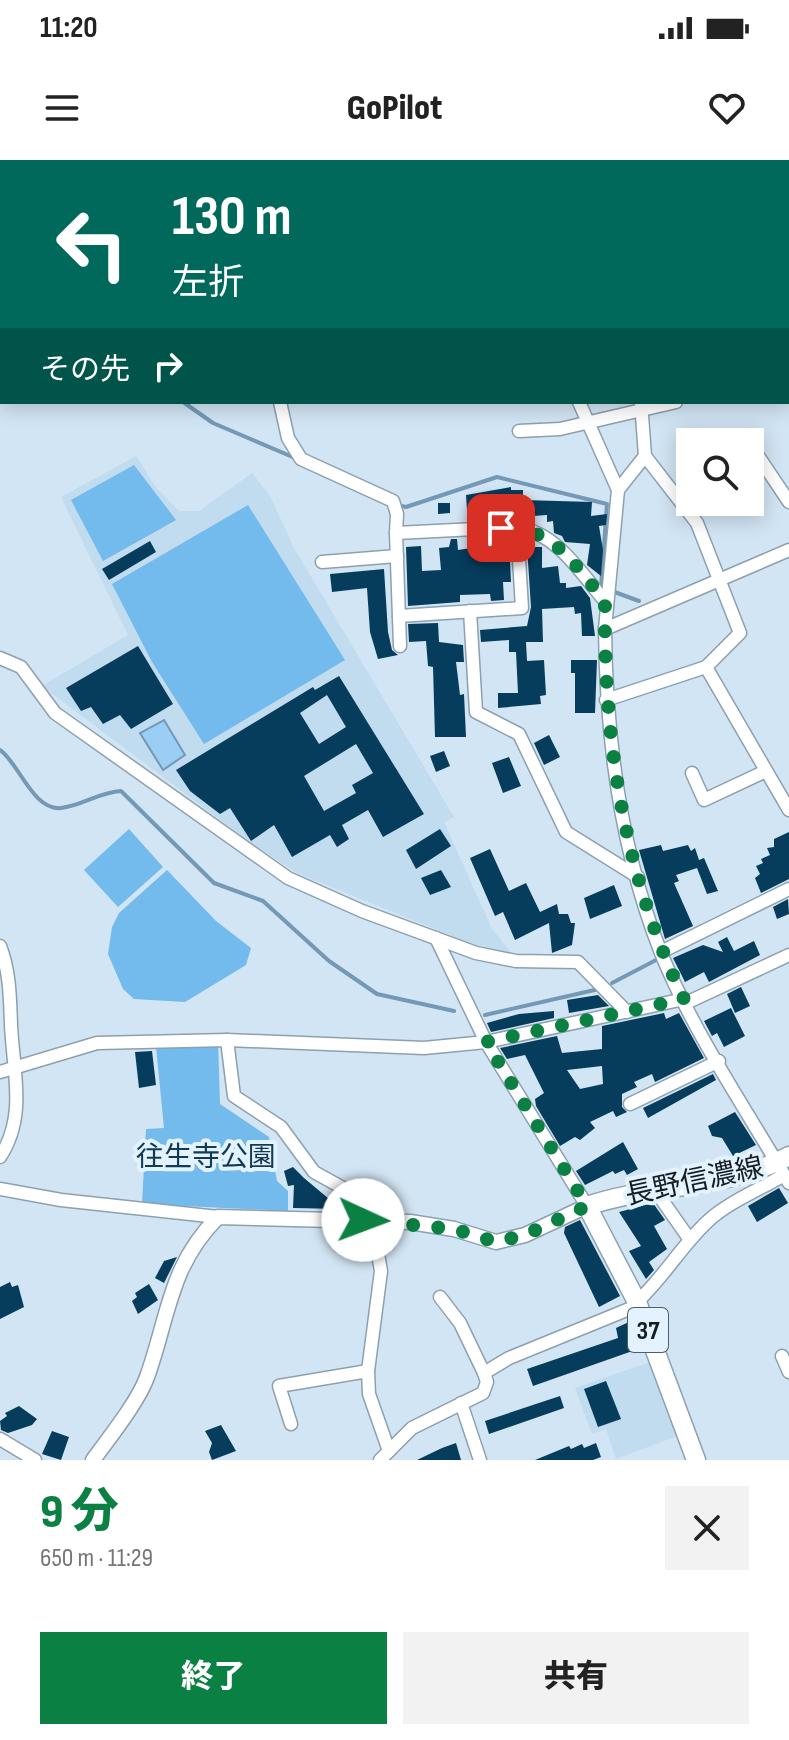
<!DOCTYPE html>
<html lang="ja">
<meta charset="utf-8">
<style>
body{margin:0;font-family:"Sofia Sans Condensed","Noto Sans JP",sans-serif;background:#f2f2f2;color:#222;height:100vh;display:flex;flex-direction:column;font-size:30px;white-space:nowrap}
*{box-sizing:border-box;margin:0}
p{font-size:26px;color:#767676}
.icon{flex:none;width:44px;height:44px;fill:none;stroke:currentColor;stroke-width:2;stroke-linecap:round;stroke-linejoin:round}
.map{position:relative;height:1300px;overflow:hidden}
.sheet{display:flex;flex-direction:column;background:#fff;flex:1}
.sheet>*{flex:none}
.hud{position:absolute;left:0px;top:0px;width:790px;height:244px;box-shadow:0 4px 20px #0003;background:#00695c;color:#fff;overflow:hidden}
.controls{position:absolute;left:676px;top:268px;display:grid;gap:16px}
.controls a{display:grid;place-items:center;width:88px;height:88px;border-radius:0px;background:#fff;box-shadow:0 4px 20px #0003;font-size:40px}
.pin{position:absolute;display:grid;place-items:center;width:68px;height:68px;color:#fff;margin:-34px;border-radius:16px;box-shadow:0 4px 12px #0006}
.me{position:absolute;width:88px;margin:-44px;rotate:92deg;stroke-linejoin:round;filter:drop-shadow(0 0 6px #0008)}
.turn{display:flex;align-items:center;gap:28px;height:168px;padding:0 40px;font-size:36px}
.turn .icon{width:104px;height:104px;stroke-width:2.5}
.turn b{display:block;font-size:56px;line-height:68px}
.then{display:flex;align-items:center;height:76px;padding:0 40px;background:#0003;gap:16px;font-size:30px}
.round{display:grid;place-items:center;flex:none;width:84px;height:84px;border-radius:0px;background:#f2f2f2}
.summary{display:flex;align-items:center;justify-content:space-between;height:136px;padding:0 40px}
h1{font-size:48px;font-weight:800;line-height:60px;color:#0b8043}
.primary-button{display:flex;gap:16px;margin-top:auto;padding:16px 40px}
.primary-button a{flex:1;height:92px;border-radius:0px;background:#0b8043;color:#fff;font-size:32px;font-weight:800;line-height:92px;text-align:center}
.primary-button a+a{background:#f2f2f2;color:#222}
.status{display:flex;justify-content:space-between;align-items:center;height:56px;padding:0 40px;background:#fff;direction:ltr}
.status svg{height:22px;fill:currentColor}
header{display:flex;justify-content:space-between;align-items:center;height:104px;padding:0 40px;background:#fff;font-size:36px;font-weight:800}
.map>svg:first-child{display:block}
</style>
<div class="status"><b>11:20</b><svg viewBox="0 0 49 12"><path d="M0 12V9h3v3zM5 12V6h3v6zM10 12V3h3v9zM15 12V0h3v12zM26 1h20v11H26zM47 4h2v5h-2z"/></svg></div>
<header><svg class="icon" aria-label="menu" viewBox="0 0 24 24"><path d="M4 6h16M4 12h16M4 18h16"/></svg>GoPilot<svg class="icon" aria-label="heart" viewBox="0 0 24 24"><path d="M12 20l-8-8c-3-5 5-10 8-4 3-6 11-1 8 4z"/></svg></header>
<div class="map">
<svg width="789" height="1300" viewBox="0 0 789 1300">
<rect width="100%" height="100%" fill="#d2e5f4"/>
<g fill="#c1dbef">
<polygon points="136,296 155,326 179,351 199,351 252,313 270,336 294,388 454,657 444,662 492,769 512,794 472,784 297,713 244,678 42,526 128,475 61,337"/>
<polygon points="650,1202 680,1275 616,1299 606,1269 592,1274 575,1228"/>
</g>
<g fill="#73baed">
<polygon points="0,0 139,0 2,2 0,189"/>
<polygon points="134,305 176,360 103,401 71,340"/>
<polygon points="248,345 345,500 204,584 152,502 112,424"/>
<polygon points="129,669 163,707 118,747 84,710"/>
<polygon points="167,710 216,761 251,788 246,805 185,842 134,839 123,829 108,794 112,767 119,753"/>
<polygon points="218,881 220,944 269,977 277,1021 288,1031 288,1051 142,1044 146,969 164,968 156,887"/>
</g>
<polygon fill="#9bcef5" stroke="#7399b6" stroke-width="2" points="164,560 185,595 163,610 140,573"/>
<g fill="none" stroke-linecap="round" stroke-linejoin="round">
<g stroke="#7399b6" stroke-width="4">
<polyline points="0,131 2,134"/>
<polyline points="183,242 213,263 295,298"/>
<polyline points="397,345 406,347 497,317 607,344 601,427 639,441"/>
<path d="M0,590C19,603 33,651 61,648C82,646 99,632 121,631L214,723L263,741L329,801L377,834L454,851"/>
<polyline points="612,823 658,799"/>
<polyline points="485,855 599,829"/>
</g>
</g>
<g fill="#063d5c" fill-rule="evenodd">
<polygon points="511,327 511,330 523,330 523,340 592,342 591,356 607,354 606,365 599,366 603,390 601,416 587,405 590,384 565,382 562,376 554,373 553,361 547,362 547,355 519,357 519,344 467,350 466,335"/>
<polygon points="438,343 450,343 450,353 438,354"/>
<polygon points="451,379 457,379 458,390 509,382 511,422 503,422 504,440 491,441 490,434 460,435 460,442 408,446 406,387 421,386 422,411 441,410 439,388 449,387"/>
<polygon points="150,381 156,392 109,420 102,409"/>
<polygon points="527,387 542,387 542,408 558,406 560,423 566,423 566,428 581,426 590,438 595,476 582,476 581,453 575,454 574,447 542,449 543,482 526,482 527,501 544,500 546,535 540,536 541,544 498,548 498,533 518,533 516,492 509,492 509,480 481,482 480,470 527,466 531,447"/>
<polygon points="384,409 388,472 392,490 398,495 378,499 370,472 367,428 332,432 330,414"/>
<polygon points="438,463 439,482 463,485 464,502 456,502 460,535 464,534 466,577 435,577 433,507 428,506 426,481 409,482 408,464"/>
<polygon points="138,486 173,544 131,569 120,555 103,564 91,547 81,551 66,528"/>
<polygon points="571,500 597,500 595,553 575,553 575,513 571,513"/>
<path d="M339,516L424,654L383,677L368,650L342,665L349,679L337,687L330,675L292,697L274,665L251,681L230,648L220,654L190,631L176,610L313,527L315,530ZM327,535L346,567L319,584L300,553ZM356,584L373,613L352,625L356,633L324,651L304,616Z"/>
<polygon points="549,575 560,597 544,605 534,583"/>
<polygon points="444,591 450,606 436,612 430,596"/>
<polygon points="509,597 521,626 503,633 492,603"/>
<polygon points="440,669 451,686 416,709 406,690"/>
<polygon points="789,672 789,719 761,733 755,718 760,714 756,706 763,703 761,699 770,695 767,688 774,687 774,679"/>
<polygon points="661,685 663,691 688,685 691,691 695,688 699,700 704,698 718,731 707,734 697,708 676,715 679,721 674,723 693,766 665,779 639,690"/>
<polygon points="490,689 509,731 526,723 540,752 557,744 559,754 568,754 571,763 575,763 572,785 552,793 549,763 515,780 503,752 495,756 470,698"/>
<polygon points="441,710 451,727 430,735 421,718"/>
<polygon points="614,725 622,746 590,759 584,738"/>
<polygon points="788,739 789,754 777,759 773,747"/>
<polygon points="727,777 734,791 754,781 760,795 709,822 704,812 685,822 673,798 703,785 723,792 718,782"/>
<polygon points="741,827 750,846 735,853 727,834"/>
<polygon points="598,835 609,846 569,853 567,840"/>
<polygon points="731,848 745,876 724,887 717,873 712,876 704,861"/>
<polygon points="554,851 554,858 491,872 487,863 519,854"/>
<path d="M664,853L666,859L679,853L704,898L655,922L652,914L634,922L637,927L622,934V947L627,952L616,957L613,951L590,962L595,968L580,980L575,977L560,986L536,946L535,939L544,933L525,895L507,899L500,888L557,876L562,893L602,889V866ZM602,906L603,924L580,929L567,910Z"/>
<polygon points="152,891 156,925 139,928 135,892"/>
<polygon points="713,914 716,920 648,958 643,948"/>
<polygon points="735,952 756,985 733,996 722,978 712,976 708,966"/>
<polygon points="623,982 638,1009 627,1015 624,1010 615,1014 613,1011 585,1025 576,1011"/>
<polygon points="293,1007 304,1018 341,1049 293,1048 294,1025 288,1026 284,1011"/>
<polygon points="779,1028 788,1043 757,1062 748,1046"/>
<polygon points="653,1043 665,1060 654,1066 667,1089 649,1102 654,1110 646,1119 629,1091 641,1086 619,1052"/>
<polygon points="580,1060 620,1136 599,1147 564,1073 565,1067"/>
<polygon points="177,1097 164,1123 155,1118 164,1101"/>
<polygon points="10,1122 12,1127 18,1125 24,1147 0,1159 0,1127"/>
<polygon points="149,1124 158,1140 138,1154 132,1141 137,1137 135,1133"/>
<polygon points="631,1161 641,1188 533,1226 527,1209 618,1178 616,1168"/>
<polygon points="606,1221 621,1259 598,1267 584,1229"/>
<polygon points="560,1236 564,1248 489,1274 485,1261"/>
<polygon points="19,1246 37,1259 32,1265 8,1273 1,1270 0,1261 7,1256 5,1253"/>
<polygon points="221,1265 236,1291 212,1300 209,1292 212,1283 205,1271"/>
<polygon points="52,1271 69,1277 61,1300 42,1294"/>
<polygon points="456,1283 461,1300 417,1300 442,1288"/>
<polygon points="596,1283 601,1297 593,1300 535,1300 569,1286 571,1289 582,1284 584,1288"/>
</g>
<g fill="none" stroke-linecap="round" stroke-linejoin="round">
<g stroke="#8da0ae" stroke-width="15">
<g id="minor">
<polyline points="616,0 617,2"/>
<polyline points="788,139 789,138"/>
<path d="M280,242L288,278L301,299L393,341L397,354L396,373L517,367C557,373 580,412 605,441"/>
<polyline points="579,242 618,330"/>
<polyline points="519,271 560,269 676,242"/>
<polyline points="752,287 789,342"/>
<polyline points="396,373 400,486"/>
<path d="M789,390L605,469C606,577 621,692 661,793C692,870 747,951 789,1023"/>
<polyline points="322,402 397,396"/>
<polyline points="470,451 476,552 519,574 566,672 638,717"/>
<polyline points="399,456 522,448 517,367"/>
<polyline points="605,469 618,330 645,296 641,242"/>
<polyline points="0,498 21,507 55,553 288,718 362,751 476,793 516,801 578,802 627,852"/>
<polyline points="706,507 789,650"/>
<polyline points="606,540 706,507 740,473 697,363 645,296"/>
<polyline points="692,613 704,640 766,611"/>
<polyline points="436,778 486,882 587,1046"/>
<path d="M0,786C10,812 10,838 11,865C13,911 27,956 0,997"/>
<polyline points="661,792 789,729"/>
<polyline points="686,843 789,795"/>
<polyline points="227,880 234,936 281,967 314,1012 361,1038 365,1045"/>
<polyline points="0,912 97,883 227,880 424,888 486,882 684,839"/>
<polyline points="630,944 719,901"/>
<polyline points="0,1029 61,1040 218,1057"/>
<polyline points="655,1030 690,1080"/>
<polyline points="375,1077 381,1111 368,1211 369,1234 389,1291"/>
<polyline points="440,1137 460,1163 484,1213"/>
<path d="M637,1142C664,1117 682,1085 708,1061C728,1042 761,1029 784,1015"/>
<polyline points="782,1196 789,1212"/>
<polyline points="461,1243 480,1300"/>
<polyline points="291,1264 279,1226 368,1211"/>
<polyline points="0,1279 35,1300"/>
<polyline points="380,1300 412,1268 483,1233 487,1222 484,1213 509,1198 639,1145"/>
</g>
</g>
<g stroke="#8da0ae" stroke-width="17">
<path id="tertiary" d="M93,1300C109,1278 138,1242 147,1217C169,1156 169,1106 218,1057L410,1062L454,1069L496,1082L525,1075L587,1046"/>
</g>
<g stroke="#8da0ae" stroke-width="21">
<path id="primary" d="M696,1300L637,1142L587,1046C652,1024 727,1029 789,996"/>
</g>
<use href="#minor" stroke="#fff" stroke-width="12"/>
<use href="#tertiary" stroke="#fff" stroke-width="14"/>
<use href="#primary" stroke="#fff" stroke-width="18"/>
</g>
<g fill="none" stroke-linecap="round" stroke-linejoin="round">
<path stroke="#0b8043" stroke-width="14" stroke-dasharray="0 25.2" d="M363,1060L454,1069L496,1082L525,1075L587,1046L486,882L684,839C624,716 603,577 605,441C574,405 554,366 501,368"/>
</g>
<g text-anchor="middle" stroke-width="8" stroke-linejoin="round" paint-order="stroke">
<rect fill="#e2f2fe" stroke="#535d64" stroke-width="2" x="628" y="1148" width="40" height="44" rx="6"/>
<g font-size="26" font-weight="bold" fill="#161d22">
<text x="648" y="1179">37</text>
</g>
<g font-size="28" fill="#123a53" stroke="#e2f2fe">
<text x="206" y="1006">往生寺公園</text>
</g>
<g font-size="28" fill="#161d22" stroke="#e2f2fe">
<text transform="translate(694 1020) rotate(-12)" y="10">長野信濃線</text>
</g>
</g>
</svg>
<div class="controls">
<a><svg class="icon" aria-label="search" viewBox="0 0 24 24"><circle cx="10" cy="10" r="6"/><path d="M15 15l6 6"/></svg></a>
</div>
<div class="pin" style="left:501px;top:368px;background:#d93025"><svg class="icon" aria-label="arrive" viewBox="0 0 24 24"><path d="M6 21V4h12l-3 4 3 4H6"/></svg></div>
<svg class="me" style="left:363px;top:1060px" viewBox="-20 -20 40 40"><circle r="19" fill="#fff"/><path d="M0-13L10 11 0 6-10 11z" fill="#0b8043"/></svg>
<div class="hud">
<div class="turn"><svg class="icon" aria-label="left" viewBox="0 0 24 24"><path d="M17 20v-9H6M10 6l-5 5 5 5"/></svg><div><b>130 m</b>左折</div></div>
<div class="then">その先<svg class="icon" aria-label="right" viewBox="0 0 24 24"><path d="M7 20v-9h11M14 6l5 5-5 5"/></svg></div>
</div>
</div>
<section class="sheet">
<div class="summary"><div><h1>9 分</h1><p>650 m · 11:29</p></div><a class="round"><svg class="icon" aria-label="close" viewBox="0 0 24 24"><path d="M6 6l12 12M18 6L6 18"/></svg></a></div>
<div class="primary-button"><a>終了</a><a>共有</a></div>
</section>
